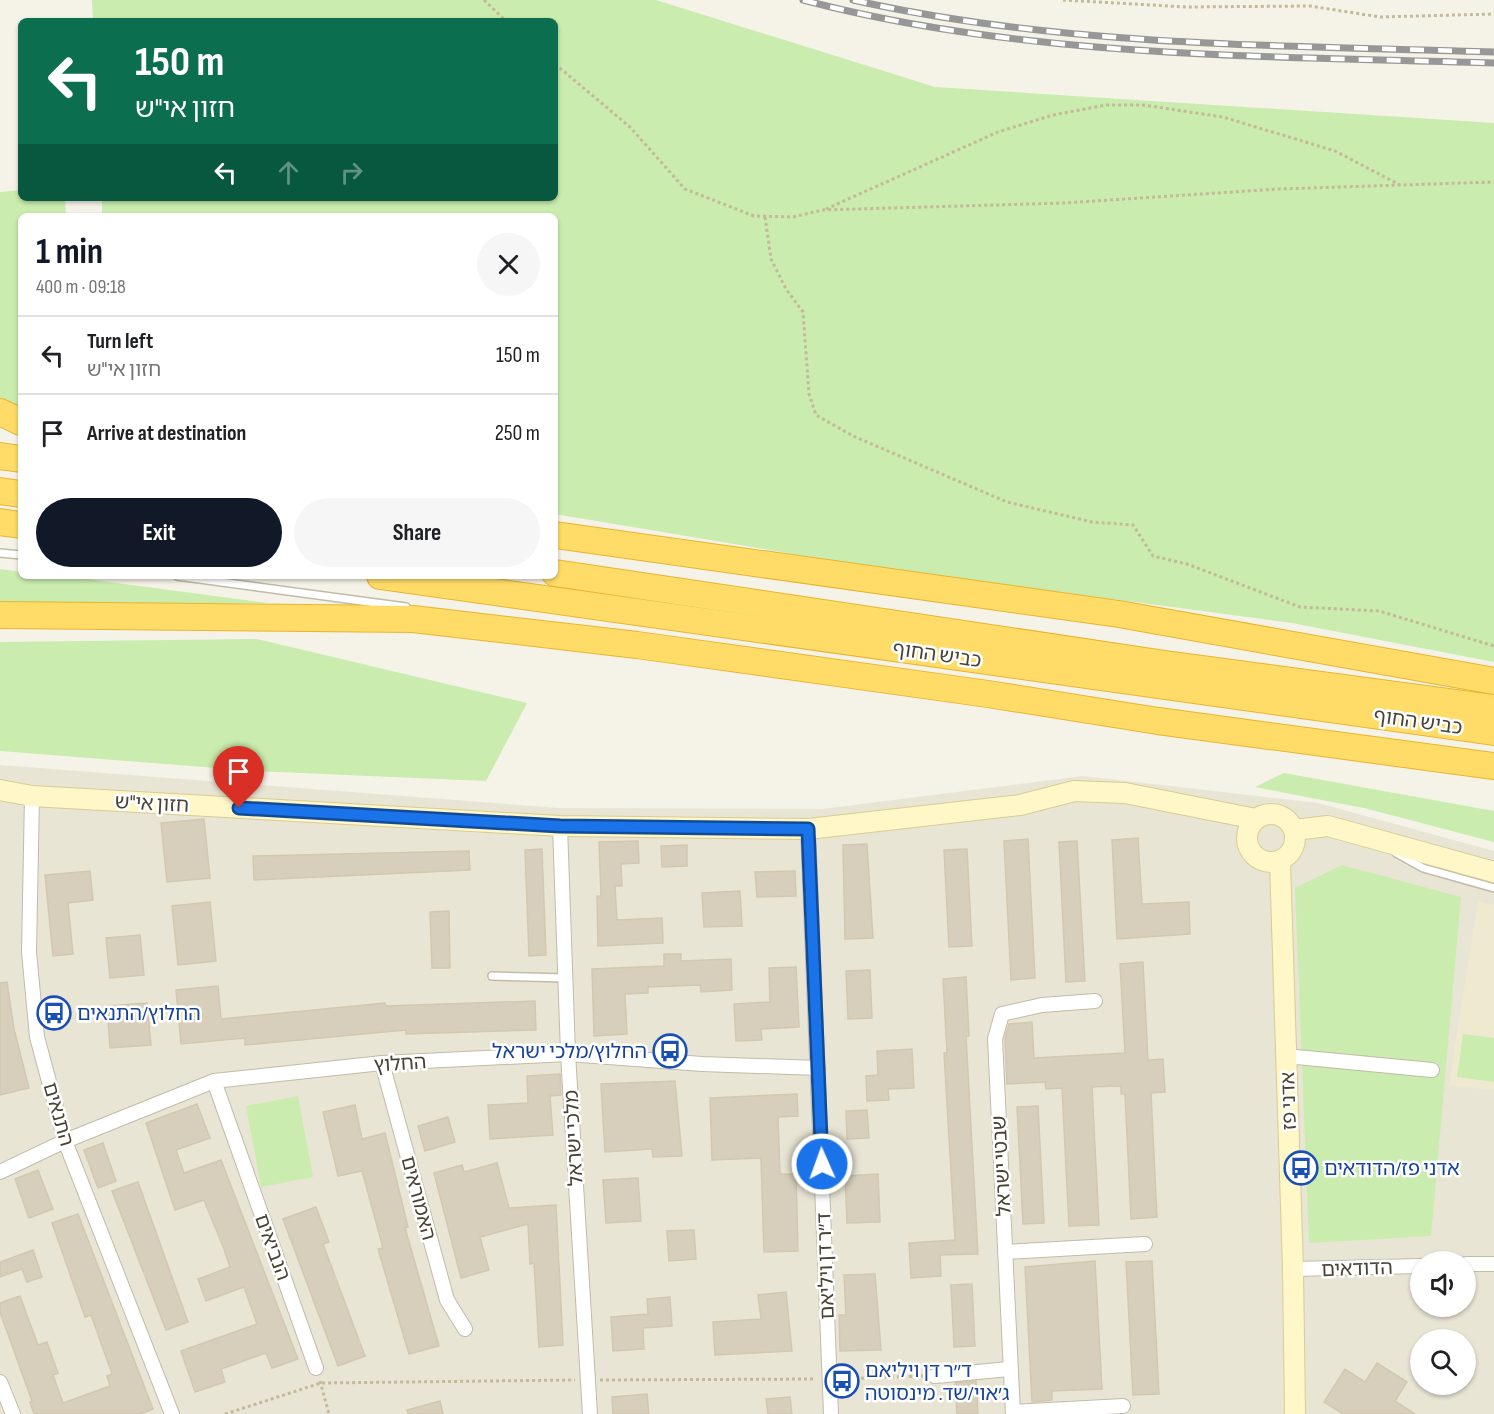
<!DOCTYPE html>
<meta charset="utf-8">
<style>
body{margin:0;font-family:"Sofia Sans Condensed","Noto Sans Hebrew",sans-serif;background:#f6f6f6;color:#202124;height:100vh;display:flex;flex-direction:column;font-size:22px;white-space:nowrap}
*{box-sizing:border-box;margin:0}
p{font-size:20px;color:#757577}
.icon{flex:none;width:33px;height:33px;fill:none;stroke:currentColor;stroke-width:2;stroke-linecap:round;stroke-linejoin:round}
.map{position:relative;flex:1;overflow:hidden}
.details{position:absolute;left:18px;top:213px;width:540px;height:366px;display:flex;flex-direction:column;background:#fff;border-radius:9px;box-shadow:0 2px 4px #0004}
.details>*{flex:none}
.hud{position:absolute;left:18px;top:18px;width:540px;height:183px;border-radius:9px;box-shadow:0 2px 4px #0004;background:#0b6e4f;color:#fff;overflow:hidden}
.tools{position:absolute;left:1410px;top:1251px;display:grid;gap:12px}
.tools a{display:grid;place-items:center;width:66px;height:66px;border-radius:50%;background:#fff;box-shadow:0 2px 4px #0004;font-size:30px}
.pin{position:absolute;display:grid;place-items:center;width:51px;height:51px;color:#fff;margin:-62px -26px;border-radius:50% 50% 50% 0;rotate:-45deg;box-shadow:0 0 6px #0007}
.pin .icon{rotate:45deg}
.me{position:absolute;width:66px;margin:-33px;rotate:358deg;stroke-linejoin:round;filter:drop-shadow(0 0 4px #0008)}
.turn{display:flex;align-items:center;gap:21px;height:126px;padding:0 18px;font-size:27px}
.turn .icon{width:78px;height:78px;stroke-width:2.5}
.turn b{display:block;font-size:42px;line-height:51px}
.lanes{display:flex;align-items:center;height:57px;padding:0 18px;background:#0003;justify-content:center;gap:30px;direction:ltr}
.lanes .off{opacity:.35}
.round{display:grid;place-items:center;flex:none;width:63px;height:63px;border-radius:32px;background:#f6f6f6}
.headline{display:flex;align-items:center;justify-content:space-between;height:102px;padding:0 18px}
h1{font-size:36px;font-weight:700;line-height:45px;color:#111827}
.action{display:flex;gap:12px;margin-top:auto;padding:12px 18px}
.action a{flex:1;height:69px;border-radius:36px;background:#111827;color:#fff;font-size:24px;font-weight:700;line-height:69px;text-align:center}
.action a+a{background:#f6f6f6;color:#202124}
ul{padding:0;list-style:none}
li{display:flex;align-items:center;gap:18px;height:78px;padding:0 18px;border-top:2px solid #e0e0e0}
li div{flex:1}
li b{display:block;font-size:22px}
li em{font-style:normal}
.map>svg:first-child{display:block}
</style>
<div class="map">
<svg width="1494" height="1414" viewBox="0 0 1494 1414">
<rect width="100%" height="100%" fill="#f5f2e7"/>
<path fill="#e9e5d5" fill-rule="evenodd" d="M0,765L558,808L822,809L1083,776L1318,803L1494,851V1414H0ZM1420,1262H1466V1306H1420ZM1420,1340H1466V1384H1420Z"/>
<polygon fill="#efe9d0" points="1478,901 1494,905 1494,1090 1449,1085"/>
<g fill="#caecae">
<polygon points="92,0 656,0 935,87 1494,123 1494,662 1292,623 871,567 555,514 555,216 102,216 102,198 555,198 555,21 93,21"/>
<polygon points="21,190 21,198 65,198 66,216 21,216 21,411 0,400 0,192"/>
<polygon points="0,569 21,572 21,576 64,576 267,603 0,606"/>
<polygon points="257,639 527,703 486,781 254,771 0,751 0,642"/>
<polygon points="1284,773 1494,811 1494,842 1364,808 1255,787"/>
<polygon points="1342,865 1461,897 1431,1236 1309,1243 1295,888"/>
<polygon points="1463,1034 1494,1038 1494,1082 1457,1077"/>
<polygon points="298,1096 313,1177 261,1187 246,1106"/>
</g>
<g fill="#d7cfbc" stroke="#d3c8af" stroke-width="1.5">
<polygon points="204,819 210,878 167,882 161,823"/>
<polygon points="1138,838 1142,904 1189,902 1190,934 1117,939 1112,840"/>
<polygon points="1028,839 1035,978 1011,980 1004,841"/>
<polygon points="638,841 639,863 621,864 622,886 615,886 617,920 662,918 663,943 598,946 597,896 601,896 599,842"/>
<polygon points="1077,841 1085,981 1066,982 1059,842"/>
<polygon points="867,844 873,938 845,939 843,845"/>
<polygon points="687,845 687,866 662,867 661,846"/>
<polygon points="542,849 546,955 529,956 525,850"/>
<polygon points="967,849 972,946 949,947 944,850"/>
<polygon points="469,851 470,870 254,880 253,856"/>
<polygon points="90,871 93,900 68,903 73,954 53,956 45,875"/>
<polygon points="795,871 796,896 757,897 755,872"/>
<polygon points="740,891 742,926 704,927 702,893"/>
<polygon points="210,902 216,961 178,965 172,906"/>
<polygon points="449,911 450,968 432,968 430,912"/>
<polygon points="140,935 144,975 110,978 106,938"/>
<polygon points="664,954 681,954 681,961 731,959 732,990 701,992 700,985 648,987 648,993 625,994 627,1034 594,1036 592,969 664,966"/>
<polygon points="1143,962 1148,1060 1163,1059 1165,1092 1151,1093 1157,1217 1131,1219 1125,1094 1121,1094 1121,1086 1092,1087 1099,1225 1069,1226 1062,1088 1046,1089 1045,1082 1007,1084 1005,1038 1009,1024 1032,1022 1034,1058 1125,1053 1120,964"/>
<polygon points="796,967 799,1027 761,1029 762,1040 736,1041 734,1004 770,1002 769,968"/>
<polygon points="870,970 872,1018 848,1019 846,971"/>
<polygon points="966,977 969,1036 966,1036 978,1254 940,1255 941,1276 911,1278 909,1243 955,1240 944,1053 947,1053 943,979"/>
<polygon points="7,982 14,1029 29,1088 0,1095 0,983"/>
<polygon points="218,986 221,1019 385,1003 386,1006 535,1001 536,1030 406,1034 406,1030 245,1045 245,1038 181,1044 176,990"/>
<polygon points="147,1003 151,1045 110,1048 107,1006"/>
<polygon points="912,1049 914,1088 888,1089 889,1100 867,1101 866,1076 878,1075 877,1051"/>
<polygon points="560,1074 561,1095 550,1096 553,1135 490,1139 488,1105 528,1103 527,1076"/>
<polygon points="675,1081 682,1156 653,1157 652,1149 605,1152 601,1084"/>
<polygon points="797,1094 798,1116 778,1117 780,1174 796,1174 798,1251 764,1252 761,1158 712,1160 710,1098"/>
<polygon points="197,1104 210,1138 176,1150 184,1173 221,1160 298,1359 272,1368 266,1353 221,1369 225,1382 195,1392 181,1351 257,1324 244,1287 206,1301 198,1279 230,1267 224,1249 204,1200 175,1210 146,1123"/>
<polygon points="355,1105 362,1139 385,1133 408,1227 405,1228 439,1346 409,1354 378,1249 383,1248 362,1171 338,1176 323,1112"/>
<polygon points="1038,1106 1044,1223 1023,1224 1017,1107"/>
<polygon points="867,1110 869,1138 847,1139 846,1111"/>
<polygon points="448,1117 455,1142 425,1151 418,1126"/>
<polygon points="103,1143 116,1181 98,1188 84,1150"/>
<polygon points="497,1163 509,1208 556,1205 563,1345 539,1347 534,1263 530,1264 528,1224 480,1237 489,1270 461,1278 434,1173 462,1165 464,1172"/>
<polygon points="38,1170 53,1209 29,1218 15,1179"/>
<polygon points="878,1174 880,1222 847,1223 845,1176"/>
<polygon points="638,1178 641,1221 606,1223 603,1180"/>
<polygon points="138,1182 188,1322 166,1330 112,1191"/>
<polygon points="316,1207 329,1242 323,1244 365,1356 338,1366 283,1219"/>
<polygon points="78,1214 153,1409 140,1414 34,1414 30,1402 32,1401 0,1312 0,1303 20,1296 38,1345 47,1342 58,1373 53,1375 63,1403 110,1386 107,1376 112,1374 91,1315 85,1317 52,1223"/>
<polygon points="694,1230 696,1259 669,1261 667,1231"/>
<polygon points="33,1250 42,1277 27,1282 22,1269 0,1277 0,1262"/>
<polygon points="1095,1261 1102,1389 1052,1391 1052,1400 1032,1402 1025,1267"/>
<polygon points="1152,1261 1159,1394 1133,1395 1126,1262"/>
<polygon points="875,1274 881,1350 840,1351 839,1315 846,1315 844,1275"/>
<polygon points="972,1284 975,1346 954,1347 951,1285"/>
<polygon points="786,1292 792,1351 715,1355 713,1322 761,1319 758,1295"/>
<polygon points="670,1297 672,1326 643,1328 644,1349 613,1351 611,1317 648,1314 647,1299"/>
<polygon points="1377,1363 1407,1382 1395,1401 1415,1414 1343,1414 1324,1402 1345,1369 1365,1382"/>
<polygon points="976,1381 978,1414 957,1414 955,1383"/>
<polygon points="647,1394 649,1414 613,1414 612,1397"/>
<polygon points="790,1397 792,1414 768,1414 766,1399"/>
<polygon points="440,1401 443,1414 408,1414 407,1410"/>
</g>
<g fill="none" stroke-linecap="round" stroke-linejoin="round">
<g stroke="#c1bba9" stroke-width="10">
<g id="lane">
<polyline points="0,553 21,555"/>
<polyline points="177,576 406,607"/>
<polyline points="1396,853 1423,868 1494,888"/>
<polyline points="492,976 566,978"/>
</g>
</g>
<g stroke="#c1bba9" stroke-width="16">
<g id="street">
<polyline points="32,796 29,952 37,1037 65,1141 172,1414"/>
<polyline points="560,826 568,1054 590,1414"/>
<polyline points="808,829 831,1414"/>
<polyline points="1286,1056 1432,1070"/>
<polyline points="382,1063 447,1300 465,1329"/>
<polyline points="214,1081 316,1368"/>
<polyline points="0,1172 65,1141 214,1081 382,1063 568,1054 702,1064 818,1068"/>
<polyline points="1005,1252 1145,1244"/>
<polyline points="1466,1264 1494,1264"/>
<polyline points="1293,1269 1420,1266"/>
<polyline points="935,1376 1009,1369"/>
<polyline points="0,1382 13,1414"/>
<polyline points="1013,1412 1123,1406"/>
<polyline points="1013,1414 995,1039 1002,1014 1042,1005 1095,1001"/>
</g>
</g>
<g stroke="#d8cc94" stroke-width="22">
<g id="secondary">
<polyline points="0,790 32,796 560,826 808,829 1020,805 1074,791 1125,793 1256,819"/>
<circle cx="1271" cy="838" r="24"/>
<polyline points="1294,830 1328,826 1494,872"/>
<polyline points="1280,861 1293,1269 1295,1414"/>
</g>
</g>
<g stroke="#e8b52f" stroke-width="28">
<g id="highway">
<polyline points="0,412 21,422"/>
<polyline points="0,456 21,459"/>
<polyline points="0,491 21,494"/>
<polyline points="0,522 21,525"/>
<polyline points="555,535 1119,614 1494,681"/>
<polyline points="555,573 1165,664 1494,708"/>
<polyline points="380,576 1494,732"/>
<polyline points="0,615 413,619 637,645 988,694 1158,721 1494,766"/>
</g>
</g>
<g stroke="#c4b999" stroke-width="3" stroke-dasharray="3 3" stroke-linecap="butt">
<polyline points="484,0 506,21"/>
<polyline points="1063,0 1186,7 1310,6 1380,17 1494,14"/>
<polyline points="555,64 630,127 685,189 754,216 793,217 823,210 1064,203 1278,189 1494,182"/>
<polyline points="826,209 998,132 1053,115 1106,105 1143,105 1223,117 1335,151 1400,185"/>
<polyline points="765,217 771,259 786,289 803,312 809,394 816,415 853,436 1007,502 1092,522 1133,525 1153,556 1187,564 1300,607 1379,611 1494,646"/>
<polyline points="843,1379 923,1376"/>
<polyline points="600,1380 815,1379"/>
<polyline points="320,1381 329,1414"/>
<polyline points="225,1414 321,1383 575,1380"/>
</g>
<use href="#lane" stroke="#fff" stroke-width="7"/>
<use href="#street" stroke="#fff" stroke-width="14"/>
<use href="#secondary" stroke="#fff7c7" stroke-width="20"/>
<use href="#highway" stroke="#ffdb68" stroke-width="26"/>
<g stroke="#979797" stroke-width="7">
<g id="rail">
<path d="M803,0C1023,58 1267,56 1494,63"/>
<path d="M853,0C1062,47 1281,45 1494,52"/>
</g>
</g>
<use href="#rail" stroke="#fff" stroke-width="4.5" stroke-dasharray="14" stroke-linecap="butt"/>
</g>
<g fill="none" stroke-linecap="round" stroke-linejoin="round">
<g stroke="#114b97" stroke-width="15">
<polyline id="route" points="239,808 560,826 808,829 822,1164"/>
</g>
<use href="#route" stroke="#1a73e8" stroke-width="10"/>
</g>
<defs>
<g id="bus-ring" transform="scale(1.725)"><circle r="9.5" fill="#fff" stroke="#1a4fb4" stroke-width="1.5"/><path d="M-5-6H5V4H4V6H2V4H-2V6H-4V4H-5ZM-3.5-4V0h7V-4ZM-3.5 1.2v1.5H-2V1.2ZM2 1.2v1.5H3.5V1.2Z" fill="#1a4fb4"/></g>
</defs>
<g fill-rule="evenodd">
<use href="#bus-ring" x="54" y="1013"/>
<use href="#bus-ring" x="670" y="1051"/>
<use href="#bus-ring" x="1301" y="1168"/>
<use href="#bus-ring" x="842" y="1381"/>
</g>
<g text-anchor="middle" stroke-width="5" stroke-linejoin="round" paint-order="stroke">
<g font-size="20" fill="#494336" stroke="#fff">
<text transform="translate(937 654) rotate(8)" y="7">כביש החוף</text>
<text transform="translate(1418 721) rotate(8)" y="7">כביש החוף</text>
<text transform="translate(152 803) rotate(3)" y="7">חזון אי"ש</text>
<text transform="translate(400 1063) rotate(-4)" y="7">החלוץ</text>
<text transform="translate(1288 1101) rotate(-92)" y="7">אדני פז</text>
<text transform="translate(59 1114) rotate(74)" y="7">התנאים</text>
<text transform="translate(573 1138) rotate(-93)" y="7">מלכי ישראל</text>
<text transform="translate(1001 1166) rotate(-93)" y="7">שבטי ישראל</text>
<text transform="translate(419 1198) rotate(75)" y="7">האמוראים</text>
<text transform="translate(273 1247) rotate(70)" y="7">הנביאים</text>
<text transform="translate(825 1266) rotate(-92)" y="7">ד״ר דן ויליאם</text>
<text transform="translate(1357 1268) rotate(-2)" y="7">הדודאים</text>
</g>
<g font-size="20" fill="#164399" stroke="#fff" text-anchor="start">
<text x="77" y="1020">החלוץ/התנאים</text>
<text x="647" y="1058" text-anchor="end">החלוץ/מלכי ישראל</text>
<text x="1324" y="1175">אדני פז/הדודאים</text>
<text x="865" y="1377">ד״ר דן ויליאם<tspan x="865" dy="23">ג׳אוי/שד. מינסוטה</tspan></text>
</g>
</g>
</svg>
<div class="tools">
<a><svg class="icon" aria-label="sound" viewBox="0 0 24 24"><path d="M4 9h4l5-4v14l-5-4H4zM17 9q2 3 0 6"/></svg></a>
<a><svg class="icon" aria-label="search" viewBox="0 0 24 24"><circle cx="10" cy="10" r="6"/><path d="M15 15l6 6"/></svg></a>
</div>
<div class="pin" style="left:239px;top:808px;background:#d93025"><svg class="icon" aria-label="arrive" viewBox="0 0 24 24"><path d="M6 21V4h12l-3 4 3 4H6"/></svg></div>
<svg class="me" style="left:822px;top:1164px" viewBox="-20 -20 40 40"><circle r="17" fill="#1a73e8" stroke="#fff" stroke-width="3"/><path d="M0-11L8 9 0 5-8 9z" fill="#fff"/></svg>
<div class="hud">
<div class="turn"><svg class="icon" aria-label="left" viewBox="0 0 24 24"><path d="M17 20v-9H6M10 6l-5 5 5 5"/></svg><div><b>150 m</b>חזון אי&quot;ש</div></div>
<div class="lanes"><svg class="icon" aria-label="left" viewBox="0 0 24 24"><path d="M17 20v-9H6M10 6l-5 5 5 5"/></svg><svg class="icon off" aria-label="ahead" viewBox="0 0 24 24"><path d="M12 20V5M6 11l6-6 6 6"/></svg><svg class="icon off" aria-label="right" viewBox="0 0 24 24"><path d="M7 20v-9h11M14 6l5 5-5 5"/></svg></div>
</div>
<section class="details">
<div class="headline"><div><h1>1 min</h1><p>400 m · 09:18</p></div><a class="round"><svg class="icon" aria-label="close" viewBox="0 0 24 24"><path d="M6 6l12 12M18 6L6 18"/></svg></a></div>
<ul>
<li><svg class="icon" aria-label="left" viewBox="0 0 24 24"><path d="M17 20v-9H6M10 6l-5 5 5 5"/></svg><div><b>Turn left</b><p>חזון אי&quot;ש</p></div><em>150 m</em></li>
<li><svg class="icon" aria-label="arrive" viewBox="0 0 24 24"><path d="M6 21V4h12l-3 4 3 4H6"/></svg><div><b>Arrive at destination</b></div><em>250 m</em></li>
</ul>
<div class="action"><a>Exit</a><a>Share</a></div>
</section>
</div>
